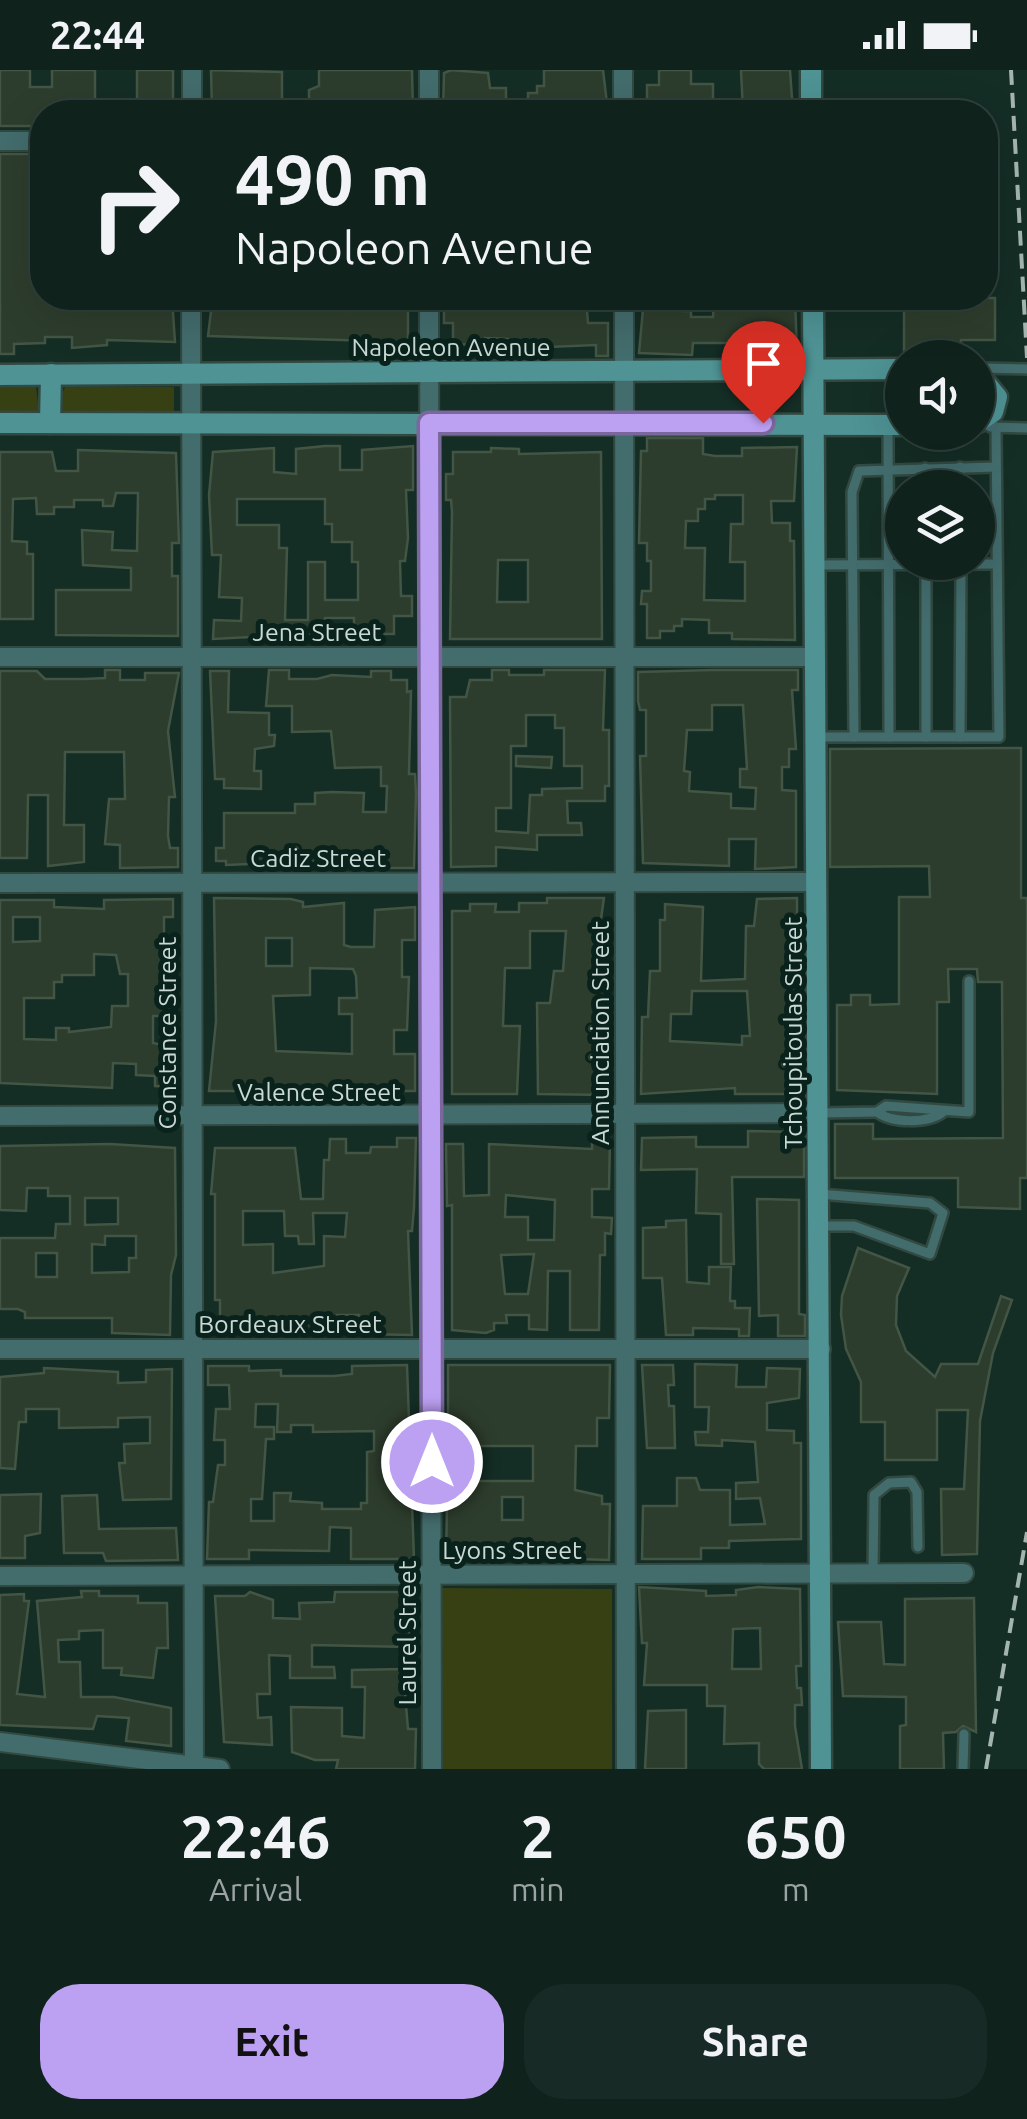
<!DOCTYPE html>
<style>
body{margin:0;font-family:Ubuntu,sans-serif;background:#182a25;color:#f1f3f6;height:100vh;display:flex;flex-direction:column;font-size:38px;white-space:nowrap}
*{box-sizing:border-box;margin:0}
p{font-size:32px;color:#9ba4a3}
.icon{flex:none;width:55px;height:55px;fill:none;stroke:currentColor;stroke-width:2;stroke-linecap:round;stroke-linejoin:round}
.map{position:relative;height:1699px;overflow:hidden}
.details{display:flex;flex-direction:column;background:#0f221c;flex:1}
.details>*{flex:none}
.guide{position:absolute;left:30px;top:30px;width:968px;height:210px;border-radius:40px;box-shadow:0 10px 40px #0002,0 0 0 2px #2f3f3b;background:#0f221c;color:#f1f3f6;overflow:hidden}
.tools{position:absolute;left:885px;top:270px;display:grid;gap:20px}
.tools a{display:grid;place-items:center;width:110px;height:110px;border-radius:50%;background:#0f221c;box-shadow:0 10px 40px #0002,0 0 0 2px #2f3f3b;font-size:50px}
.pin{position:absolute;display:grid;place-items:center;width:85px;height:85px;color:#fff;margin:-102px -42px;border-radius:50% 50% 50% 0;rotate:-45deg;box-shadow:0 0 10px #0007}
.pin .icon{rotate:45deg}
.me{position:absolute;width:110px;margin:-55px;rotate:0deg;stroke-linejoin:round;filter:drop-shadow(0 0 8px #0008)}
.turn{display:flex;align-items:center;gap:35px;height:210px;padding:0 40px;font-size:45px}
.turn .icon{width:130px;height:130px;stroke-width:2.5}
.turn b{display:block;font-size:70px;line-height:85px}
.eta{display:flex;justify-content:space-evenly;align-items:center;height:170px;text-align:center}
.eta b{font-size:60px;font-weight:700;line-height:70px}
.action{display:flex;gap:20px;margin-top:auto;padding:20px 40px}
.action a{flex:1;height:115px;border-radius:40px;background:#bca0f2;color:#111;font-size:40px;font-weight:700;line-height:115px;text-align:center}
.action a+a{background:#182a25;color:#f1f3f6}
.status{display:flex;justify-content:space-between;align-items:center;height:70px;padding:0 50px;background:#0f221c;direction:ltr}
.status svg{height:28px;fill:currentColor}
.map>svg:first-child{display:block}
</style>
<div class="status"><b>22:44</b><svg viewBox="0 0 49 12"><path d="M0 12V9h3v3zM5 12V6h3v6zM10 12V3h3v9zM15 12V0h3v12zM26 1h20v11H26zM47 4h2v5h-2z"/></svg></div>
<div class="map">
<svg width="1027" height="1699" viewBox="0 0 1027 1699">
<rect width="100%" height="100%" fill="#142d25"/>
<g fill="#374012">
<polygon points="0,316 36,316 39,342 0,344"/>
<polygon points="65,317 174,317 174,345 64,345 59,331"/>
<polygon points="442,1518 612,1519 612,1699 443,1699"/>
</g>
<g fill="#2d3d2d" stroke="#435544" stroke-width="2.5" fill-rule="evenodd">
<polygon points="0,0 30,0 30,17 52,17 52,0 95,0 95,42 42,42 42,56 0,56"/>
<rect x="137" y="0" width="36" height="42"/>
<polygon points="211,0 282,2 282,42 212,42"/>
<polygon points="319,0 412,0 413,42 309,40 309,20 319,16"/>
<polygon points="451,0 488,3 490,18 506,18 506,42 443,42 444,3"/>
<polygon points="544,0 603,0 608,42 528,42 528,23 537,23 537,16 544,16"/>
<polygon points="659,0 691,0 691,14 713,14 713,42 647,42 647,15 659,15"/>
<polygon points="741,0 790,0 793,42 743,42"/>
<polygon points="42,84 42,228 172,228 175,272 107,270 107,275 72,278 72,267 45,267 45,273 14,274 14,284 0,284 0,84"/>
<polygon points="350,228 408,228 408,272 208,266 212,233 349,241"/>
<polygon points="444,228 498,229 505,231 505,240 530,240 530,228 586,228 588,253 608,253 608,286 596,286 596,275 549,277 549,271 525,272 525,284 508,284 508,269 485,268 485,275 453,274 453,253 444,253"/>
<polygon points="644,228 683,228 683,241 691,241 691,247 713,247 714,228 795,228 797,283 728,283 728,273 693,273 692,285 639,283"/>
<polygon points="904,228 995,228 995,270 961,270 961,282 904,282"/>
<path d="M647,368H703V384L715,386H742V378L797,377L794,431H771L772,453H790V471H794L795,570L732,569V563H709V550L682,549V556H674V561H660V568H647V534H641L642,521H651V491H647V473H639L641,381H647ZM715,425H743V454H731L730,492H745V531L704,530L705,478H685L686,451H698V439H705V429H715Z"/>
<path d="M325,376H340V400H362V380L413,376V420H406L408,468L405,491H400L401,526H412V546H394V564H354V548H325V563L213,569L214,550L241,551L242,528L219,527L221,485H212L209,425L213,382L274,378V402L296,404V379ZM237,429H325V454H332V472H352V492H358V530H325V492H308V550H285L287,478H279V455H237Z"/>
<path d="M491,378L519,379V384L601,382L602,569H450L452,442L451,430H446V404H453V382H491ZM498,490H528V532H497Z"/>
<polygon points="78,380 176,383 179,473 172,473 172,506 178,506 178,566 56,565 56,520 131,520 131,498 83,495 82,460 113,462 112,480 137,481 138,423 116,423 113,436 103,436 103,430 74,430 74,437 54,437 54,444 37,444 36,428 13,429 12,471 27,472 27,484 33,484 33,549 0,549 0,382 52,382 56,401 78,401"/>
<polygon points="105,600 120,600 120,610 145,610 145,603 179,603 168,661 175,727 169,727 168,766 170,778 178,778 178,797 120,798 120,775 105,774 109,729 125,729 124,682 65,682 64,755 84,755 84,792 48,796 48,725 28,725 27,788 0,788 0,601 37,601 45,609 84,609 105,608"/>
<polygon points="269,600 289,600 289,609 317,609 332,605 371,607 371,601 391,601 391,610 407,610 407,622 411,621 409,704 415,704 416,723 414,798 370,798 370,791 347,791 347,797 331,796 331,791 226,795 226,791 216,791 216,778 224,778 224,743 295,743 295,734 315,734 315,723 332,722 364,723 363,742 386,742 387,716 381,716 381,697 335,698 331,661 292,662 292,636 266,636"/>
<path d="M492,600H509V605H544V600H605L603,660H609V716H605V731H567L568,753H581L582,765H537V780L496,777V796L451,797L450,627H466L470,610H492ZM526,645H555V658H564V696H582V718L542,719V725H530L528,763L496,761V738H511V676H526Z"/>
<path d="M713,600H798V620H792L796,679H789V697H782V720L796,721V797L755,799L756,769H729V796L643,793L640,686H646V640H640L638,631V602ZM712,635H743L747,699H740V717L756,718L755,739L731,738V724L689,721L690,702L684,701L687,660H712Z"/>
<polygon points="210,601 229,601 228,642 269,643 269,665 275,665 274,676 255,679 254,701 261,701 261,719 224,718 224,709 215,709"/>
<polygon points="1021,678 1021,828 1027,828 1027,1108 1020,1108 1020,1139 958,1137 958,1108 835,1108 835,1054 873,1054 873,1069 1003,1068 1002,912 978,912 977,899 948,899 949,932 937,932 937,1024 837,1020 837,935 851,935 851,925 870,925 870,935 899,934 899,827 930,827 929,796 830,797 830,679"/>
<polygon points="516,686 552,687 551,698 516,696"/>
<path d="M214,828L291,829L303,832V837L344,833V875L351,877H374L375,840L415,837V870H402V907H409L407,960H394V984H415V1021H209L216,951ZM266,868H292V896H266ZM310,898L353,899L356,906L357,928H339V944H352V984L276,981L273,926L310,925Z"/>
<polygon points="547,828 604,828 598,870 605,870 607,1025 538,1024 537,933 550,933 554,901 563,901 566,861 530,861 530,898 505,898 503,956 520,956 517,1024 452,1024 452,841 470,841 470,834 496,834 495,842 519,842 519,833 547,833"/>
<path d="M797,828V866H792L791,889L796,965H790V1003H797V1024H735V1018L641,1024L642,947H648L650,901H660V850H665V834L703,837L701,911L745,909L746,856H754L757,829ZM692,921H747L750,966H742V975L670,971L671,944H691Z"/>
<path d="M173,829V847H164V870H171V946H153V973L174,977V1017L155,1016V1006L136,1005V994L113,993L112,1018L0,1013V830H54V837L104,839V830ZM13,847H40V871L13,872ZM94,884L116,885L120,904H128V936H112L111,957L69,962V958H56V970L24,969V928H54V912H62V905H94Z"/>
<polygon points="748,1061 800,1062 804,1066 804,1107 732,1107 734,1194 721,1194 721,1144 696,1143 697,1099 641,1100 642,1068 696,1067 696,1077 748,1077"/>
<path d="M397,1068H416L414,1138L412,1161H408L412,1265L361,1264L359,1245H337V1258L220,1263V1230H215V1124H211L215,1078H295L301,1129H323L324,1090H329L330,1069H346V1083H370L371,1077H397ZM243,1141H284L285,1166H298L299,1174H314L313,1143H347L345,1167L324,1166V1196L273,1203V1174L243,1175Z"/>
<path d="M592,1070H610L609,1119H592V1147L612,1148L611,1164L605,1163V1185H600L599,1260H570V1201H548L547,1260L529,1259V1245H506L507,1253H494V1260L486,1263L452,1260V1135L447,1136L446,1074H463L464,1126L489,1125V1074L592,1079ZM506,1125L555,1130L554,1170H528V1147H505ZM534,1184L528,1224H505L501,1185Z"/>
<path d="M110,1074L175,1078L176,1185L171,1205L170,1265L112,1263V1248H25V1242L18,1239H0V1168H55L56,1154H70V1126H48V1118H27L26,1141L0,1140V1076ZM85,1128H118V1154L85,1155ZM105,1166H136V1188H129V1202L92,1203V1174L105,1175ZM36,1183H57V1207H36Z"/>
<polygon points="757,1129 799,1130 799,1244 805,1245 805,1266 778,1266 778,1245 759,1246"/>
<polygon points="686,1150 687,1212 709,1214 709,1197 731,1197 730,1231 735,1231 735,1238 750,1238 749,1266 739,1266 739,1259 693,1258 693,1265 666,1265 662,1208 643,1208 643,1158 666,1157 666,1151"/>
<polygon points="858,1178 909,1198 897,1226 896,1255 906,1281 935,1307 941,1294 978,1294 1001,1226 1012,1230 993,1283 980,1351 977,1484 942,1485 941,1419 964,1419 968,1340 937,1340 937,1390 885,1390 885,1352 861,1352 861,1312 846,1279 841,1245 842,1226"/>
<polygon points="695,1294 737,1295 736,1317 766,1317 767,1298 800,1299 799,1328 767,1333 767,1360 794,1361 794,1373 801,1373 801,1469 729,1471 729,1478 701,1478 701,1489 642,1489 643,1436 677,1436 677,1408 696,1408 700,1420 730,1420 730,1455 765,1454 760,1428 736,1429 736,1413 758,1412 755,1372 722,1370 722,1376 696,1375 695,1362 708,1362 709,1337 695,1337"/>
<path d="M407,1295L414,1489H351V1458L330,1457L329,1481L249,1480V1489H207L209,1432H213L218,1395H225V1370H214L216,1339H230L229,1315H208V1296H249V1301L281,1300V1306H334L352,1304V1296ZM256,1334H278L277,1362H291V1355H313V1362L374,1361V1381L367,1382V1433H361V1439H322V1433L290,1431L291,1423H274V1451H251V1429H262L266,1369H274V1357H255Z"/>
<path d="M448,1295H610L609,1348H597V1376H576L575,1420L602,1426V1434H610L609,1490L578,1489V1475H556V1481L519,1479V1487H446L447,1436H457V1411H533V1376H448ZM502,1427H523V1450H502Z"/>
<polygon points="642,1295 673,1295 674,1315 668,1315 669,1336 674,1336 675,1378 647,1378"/>
<polygon points="44,1298 118,1302 118,1313 146,1312 146,1300 172,1299 171,1429 123,1430 119,1393 125,1393 124,1374 150,1373 150,1347 118,1348 118,1357 59,1358 59,1339 26,1339 26,1352 19,1352 15,1399 0,1398 0,1307 44,1303"/>
<polygon points="41,1424 40,1463 25,1466 25,1488 0,1488 0,1425"/>
<polygon points="97,1425 99,1459 176,1458 178,1490 106,1491 103,1483 64,1483 62,1426"/>
<path d="M639,1517L706,1521V1526L736,1525V1520L758,1517L800,1519L801,1596H796L797,1618H801L802,1635H795V1656L802,1699H764L759,1694V1673L724,1674L725,1636H707V1615H644L647,1573H642ZM760,1558L761,1599H732L733,1559Z"/>
<polygon points="81,1521 99,1521 99,1526 138,1526 138,1533 167,1533 168,1578 157,1578 153,1608 121,1605 122,1598 103,1598 103,1560 79,1561 79,1569 58,1570 59,1592 80,1592 81,1627 114,1627 171,1638 171,1676 126,1671 129,1648 97,1646 93,1659 0,1655 0,1525 24,1524 24,1531 29,1531 17,1624 45,1627 37,1531 82,1527"/>
<polygon points="250,1522 273,1530 273,1548 300,1549 299,1533 334,1532 335,1522 409,1522 409,1577 312,1575 312,1597 334,1597 335,1608 290,1608 290,1586 269,1585 270,1624 257,1624 258,1648 271,1647 272,1675 224,1672 215,1526 245,1526"/>
<polygon points="974,1528 976,1662 963,1656 956,1662 943,1663 944,1699 900,1699 900,1656 906,1655 906,1627 843,1626 838,1552 881,1552 884,1594 905,1595 905,1529"/>
<polygon points="403,1599 408,1659 416,1659 415,1699 336,1699 338,1690 315,1690 292,1682 291,1637 342,1638 342,1666 364,1668 365,1617 352,1617 352,1600"/>
<polygon points="686,1640 686,1699 645,1699 648,1641"/>
</g>
<g fill="none" stroke-linecap="round" stroke-linejoin="round">
<g stroke="#314941" stroke-width="14">
<g id="lane">
<polyline points="978,298 1027,299"/>
<polyline points="888,357 889,667"/>
<polyline points="990,357 1027,358"/>
<polyline points="960,397 960,418"/>
<polyline points="925,398 925,418"/>
<polyline points="926,492 926,667"/>
<polyline points="816,495 997,494"/>
<polyline points="818,667 999,667 996,357"/>
<polyline points="854,667 852,422 859,401 996,397"/>
<polyline points="960,667 961,492"/>
<path d="M877,1042C891,1053 928,1054 943,1042"/>
<polyline points="818,1043 877,1042 886,1036 969,1042 969,911"/>
<polyline points="819,1124 930,1133 943,1143 930,1184 854,1156 819,1156"/>
<polyline points="873,1504 874,1425 889,1413 911,1412 917,1422 918,1477"/>
<polyline points="963,1699 964,1664"/>
</g>
</g>
<g stroke="#314941" stroke-width="22">
<g id="street">
<polyline points="192,0 192,42"/>
<polyline points="429,0 429,42"/>
<polyline points="623,0 623,42"/>
<polyline points="0,71 42,71"/>
<polyline points="191,228 194,1699"/>
<polyline points="429,228 432,1699"/>
<polyline points="624,228 626,1699"/>
<polyline points="0,587 814,587"/>
<polyline points="0,813 817,812"/>
<polyline points="0,1046 818,1043"/>
<polyline points="0,1279 821,1279"/>
<polyline points="0,1506 964,1503"/>
<polyline points="0,1672 220,1699"/>
</g>
</g>
<g stroke="#314941" stroke-width="25">
<g id="secondary">
<polyline points="811,0 811,42"/>
<polyline points="813,228 821,1699"/>
<polyline points="978,304 997,327 993,342 978,352"/>
<polyline points="0,305 902,299"/>
<polyline points="0,353 902,355"/>
<polyline points="50,353 51,304"/>
</g>
</g>
<use href="#lane" stroke="#436c6d" stroke-width="9"/>
<use href="#street" stroke="#436c6d" stroke-width="18"/>
<use href="#secondary" stroke="#4f9395" stroke-width="20"/>
<g stroke="#a4b5b0" stroke-width="4" stroke-dasharray="15 8" stroke-linecap="butt">
<polyline points="1011,0 1027,288"/>
<polyline points="986,1699 1027,1462"/>
</g>
</g>
<g fill="none" stroke-linecap="round" stroke-linejoin="round">
<g stroke="#7a689d" stroke-width="25">
<polyline id="route" points="432,1392 429,353 763,353"/>
</g>
<use href="#route" stroke="#bca0f2" stroke-width="18"/>
</g>
<g text-anchor="middle" stroke-width="10" stroke-linejoin="round" paint-order="stroke">
<g font-size="25" fill="#cad9d4" stroke="#09231c">
<text x="451" y="286">Napoleon Avenue</text>
<text x="317" y="571">Jena Street</text>
<text x="318" y="797">Cadiz Street</text>
<text transform="translate(167 963) rotate(-90)" y="9">Constance Street</text>
<text transform="translate(600 963) rotate(-90)" y="9">Annunciation Street</text>
<text transform="translate(793 963) rotate(-90)" y="9">Tchoupitoulas Street</text>
<text x="319" y="1031">Valence Street</text>
<text x="290" y="1263">Bordeaux Street</text>
<text x="512" y="1489">Lyons Street</text>
<text transform="translate(407 1563) rotate(-90)" y="9">Laurel Street</text>
</g>
</g>
</svg>
<div class="tools">
<a><svg class="icon" aria-label="sound" viewBox="0 0 24 24"><path d="M4 9h4l5-4v14l-5-4H4zM17 9q2 3 0 6"/></svg></a>
<a><svg class="icon" aria-label="layers" viewBox="0 0 24 24"><path d="M12 4l9 5-9 5-9-5zM3 14l9 5 9-5"/></svg></a>
</div>
<div class="pin" style="left:763px;top:353px;background:#d93025"><svg class="icon" aria-label="arrive" viewBox="0 0 24 24"><path d="M6 21V4h12l-3 4 3 4H6"/></svg></div>
<svg class="me" style="left:432px;top:1392px" viewBox="-20 -20 40 40"><circle r="17" fill="#bca0f2" stroke="#fff" stroke-width="3"/><path d="M0-11L8 9 0 5-8 9z" fill="#fff"/></svg>
<div class="guide">
<div class="turn"><svg class="icon" aria-label="right" viewBox="0 0 24 24"><path d="M7 20v-9h11M14 6l5 5-5 5"/></svg><div><b>490 m</b>Napoleon Avenue</div></div>
</div>
</div>
<section class="details">
<div class="eta">
<div><b>22:46</b><p>Arrival</p></div>
<div><b>2</b><p>min</p></div>
<div><b>650</b><p>m</p></div>
</div>
<div class="action"><a>Exit</a><a>Share</a></div>
</section>
